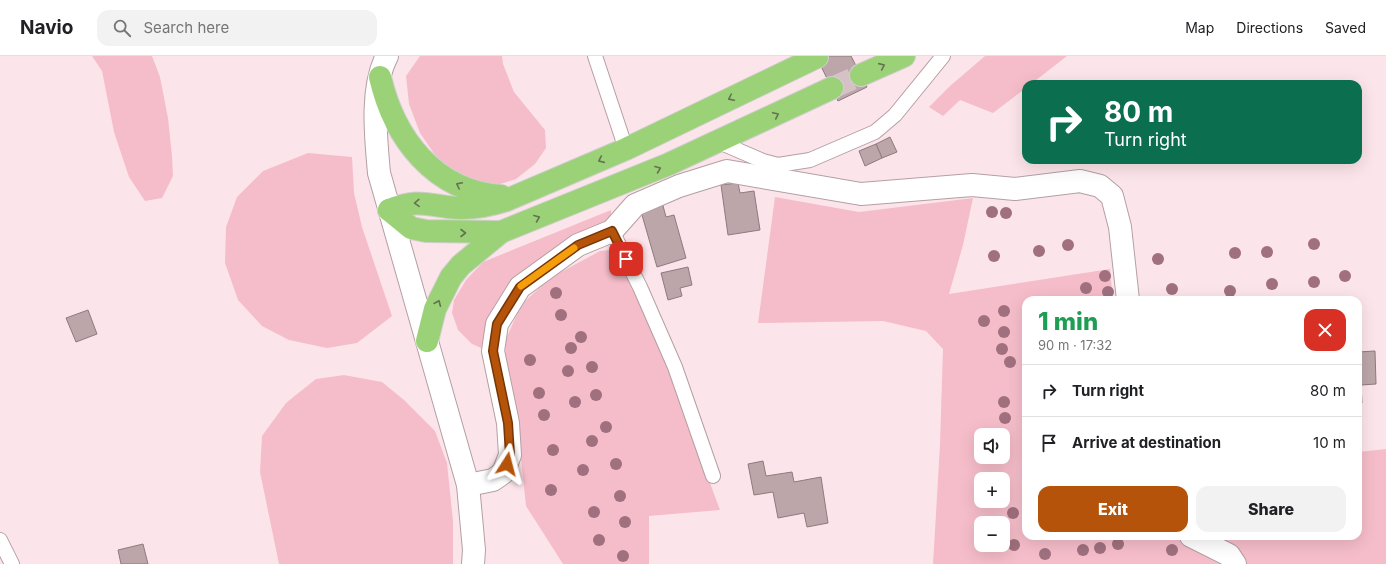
<!DOCTYPE html>
<meta charset="utf-8">
<style>
body{margin:0;font-family:Inter,sans-serif;background:#f2f2f2;color:#202124;height:100vh;display:flex;flex-direction:column;font-size:15px;white-space:nowrap}
*{box-sizing:border-box;margin:0}
p{font-size:13px;color:#757577}
.icon{flex:none;width:22px;height:22px;fill:none;stroke:currentColor;stroke-width:2;stroke-linecap:round;stroke-linejoin:round}
.map{position:relative;flex:1;overflow:hidden}
.panel{position:absolute;left:1022px;top:240px;width:340px;height:244px;display:flex;flex-direction:column;background:#fff;border-radius:12px;box-shadow:0 4px 16px #0002}
.panel>*{flex:none}
.guide{position:absolute;left:1022px;top:24px;width:340px;height:84px;border-radius:12px;box-shadow:0 4px 16px #0002;background:#0b6e4f;color:#fff;overflow:hidden}
.fabs{position:absolute;left:974px;top:372px;display:grid;gap:8px}
.fabs a{display:grid;place-items:center;width:36px;height:36px;border-radius:8px;background:#fff;box-shadow:0 4px 16px #0002;font-size:20px}
.pin{position:absolute;display:grid;place-items:center;width:34px;height:34px;color:#fff;margin:-17px;border-radius:8px;box-shadow:0 2px 6px #0006}
.me{position:absolute;width:44px;margin:-22px;rotate:9deg;stroke-linejoin:round;filter:drop-shadow(0 0 3px #0008)}
.turn{display:flex;align-items:center;gap:14px;height:84px;padding:0 16px;font-size:18px}
.turn .icon{width:52px;height:52px;stroke-width:2.5}
.turn b{display:block;font-size:28px;line-height:34px}
.round{display:grid;place-items:center;flex:none;width:42px;height:42px;border-radius:12px;background:#f2f2f2}
.head{display:flex;align-items:center;justify-content:space-between;height:68px;padding:0 16px}
h1{font-size:24px;font-weight:800;line-height:30px;color:#1e9e55}
.button{display:flex;gap:8px;margin-top:auto;padding:8px 16px}
.button a{flex:1;height:46px;border-radius:12px;background:#b45309;color:#fff;font-size:16px;font-weight:800;line-height:46px;text-align:center}
.button a+a{background:#f2f2f2;color:#202124}
ul{padding:0;list-style:none}
li{display:flex;align-items:center;gap:12px;height:52px;padding:0 16px;border-top:1px solid #e0e0e0}
li div{flex:1}
li b{display:block;font-size:15px}
li em{font-style:normal}
header{display:flex;align-items:center;gap:24px;box-sizing:border-box;height:56px;padding:0 20px;background:#fff;border-bottom:1px solid #e0e0e0}
header strong{font-size:19px}
nav{display:flex;gap:22px;margin-inline-start:auto;font-size:14px}
.search{width:280px;height:36px;background:#f2f2f2;display:flex;align-items:center;gap:10px;box-sizing:border-box;padding:0 14px;border-radius:12px;color:#757577;font-size:15px}
.map>svg:first-child{display:block}
</style>
<header>
<strong>Navio</strong>
<div class="search"><svg class="icon" aria-label="search" viewBox="0 0 24 24"><circle cx="10" cy="10" r="6"/><path d="M15 15l6 6"/></svg>Search here</div>
<nav><a>Map</a><a>Directions</a><a>Saved</a></nav>
</header>
<div class="map">
<svg width="1386" height="508" viewBox="0 0 1386 508">
<rect width="100%" height="100%" fill="#fce5ea"/>
<g fill="#f5bdc9" fill-rule="evenodd">
<polygon points="92,0 152,0 160,21 168,62 172,100 173,120 162,142 145,145 129,121 114,76 102,15"/>
<polygon points="420,0 502,0 503,8 514,36 545,74 546,92 535,108 516,123 497,129 454,121 435,99 420,77 409,48 406,20"/>
<polygon points="985,0 1067,0 1031,28 1026,28 1026,32 993,57 960,44 943,60 929,51 950,30"/>
<polygon points="308,97 352,101 354,137 362,171 392,260 357,287 327,292 289,284 262,270 238,244 225,207 226,171 237,141 263,115"/>
<path d="M775,141L859,156L973,142L963,189L949,238L1110,213L1113,244H1026V480H1177L1207,495L1221,508H933L940,389L943,293L926,275L883,265L758,267ZM981,379H1003V401H981ZM981,423H1003V445H981ZM981,467H1003V489H981Z"/>
<path d="M611,154V159L603,167C565,189 502,222 487,265C484,273 484,283 481,292L472,288L458,274L452,257L454,244L466,224L483,206Z"/>
<polygon points="611,194 625,212 666,308 720,454 649,460 649,508 563,508 526,450 520,393 505,309 506,283 521,249 550,222 600,195"/>
<polygon points="344,319 382,326 404,344 435,375 447,407 453,465 453,508 279,508 260,416 262,380 286,347 316,323"/>
<polygon points="1386,393 1386,508 1239,508 1201,480 1358,480 1358,396"/>
</g>
<g fill="#bca6aa" stroke="#8f7a7f">
<polygon points="816,0 851,0 867,31 838,45"/>
<polygon points="890,81 897,96 882,102 876,88"/>
<polygon points="876,88 882,102 865,110 859,95"/>
<polygon points="738,127 740,137 754,135 760,174 728,179 721,129"/>
<polygon points="662,146 666,161 674,159 686,202 657,211 640,152"/>
<polygon points="688,211 692,229 680,232 682,240 668,244 661,217"/>
<polygon points="88,254 97,278 76,286 66,262"/>
<polygon points="1375,295 1376,328 1361,329 1362,347 1358,347 1358,296"/>
<polygon points="763,405 766,420 792,416 794,426 821,421 828,467 807,471 804,457 778,462 773,436 754,439 748,408"/>
<polygon points="143,488 148,508 121,508 118,494"/>
</g>
<g fill="none" stroke-linecap="round" stroke-linejoin="round">
<polyline stroke="#d6c2c6" stroke-width="22" stroke-dasharray="22 11" stroke-linecap="butt" points="832,32 861,19"/>
<g stroke="#b49fa3" stroke-width="16">
<g id="service">
<polyline points="595,0 626,93"/>
<polyline points="719,86 763,105 778,109 810,104 875,76 895,59 943,0"/>
<polyline points="612,175 640,231 675,311 713,420"/>
<polyline points="0,484 12,508"/>
</g>
</g>
<g stroke="#b49fa3" stroke-width="24">
<g id="minor">
<polyline points="468,429 493,424 503,417 510,399 508,367 493,295 497,268 520,231 578,189 612,175 635,149 679,130 727,115 861,138 972,129 1015,133 1080,125 1100,130 1112,140 1120,171 1128,244"/>
<polyline points="1191,480 1229,499 1235,508"/>
</g>
</g>
<g stroke="#b49fa3" stroke-width="24">
<path id="secondary" d="M387,0C370,32 376,83 379,117L468,429L474,494L473,508"/>
</g>
<g stroke="#d0cfcf" stroke-width="24">
<g id="motorway">
<polyline points="861,19 904,0"/>
<path d="M380,21C394,82 434,135 501,140"/>
<path d="M389,154C422,141 430,151 461,152C477,152 492,149 507,144L626,93L817,1"/>
<polyline points="389,154 411,172 426,175 501,176"/>
<polyline points="427,285 435,253 451,221 461,209 501,176 669,108 832,32"/>
</g>
</g>
<use href="#service" stroke="#fff" stroke-width="14"/>
<use href="#minor" stroke="#fff" stroke-width="22"/>
<use href="#secondary" stroke="#fff" stroke-width="22"/>
<use href="#motorway" stroke="#9bd278" stroke-width="22"/>
</g>
<g fill="#a0707f">
<circle cx="992" cy="156" r="6"/>
<circle cx="1006" cy="157" r="6"/>
<circle cx="1314" cy="188" r="6"/>
<circle cx="1068" cy="189" r="6"/>
<circle cx="1039" cy="195" r="6"/>
<circle cx="1267" cy="196" r="6"/>
<circle cx="1235" cy="197" r="6"/>
<circle cx="994" cy="200" r="6"/>
<circle cx="1158" cy="203" r="6"/>
<circle cx="1105" cy="220" r="6"/>
<circle cx="1345" cy="220" r="6"/>
<circle cx="1314" cy="226" r="6"/>
<circle cx="1272" cy="228" r="6"/>
<circle cx="1086" cy="232" r="6"/>
<circle cx="1172" cy="233" r="6"/>
<circle cx="1230" cy="235" r="6"/>
<circle cx="1108" cy="236" r="6"/>
<circle cx="556" cy="237" r="6"/>
<circle cx="1004" cy="255" r="6"/>
<circle cx="561" cy="259" r="6"/>
<circle cx="984" cy="265" r="6"/>
<circle cx="1004" cy="276" r="6"/>
<circle cx="581" cy="281" r="6"/>
<circle cx="571" cy="292" r="6"/>
<circle cx="1002" cy="293" r="6"/>
<circle cx="530" cy="304" r="6"/>
<circle cx="1010" cy="306" r="6"/>
<circle cx="592" cy="311" r="6"/>
<circle cx="568" cy="315" r="6"/>
<circle cx="539" cy="337" r="6"/>
<circle cx="596" cy="339" r="6"/>
<circle cx="575" cy="346" r="6"/>
<circle cx="1004" cy="346" r="6"/>
<circle cx="544" cy="359" r="6"/>
<circle cx="1005" cy="362" r="6"/>
<circle cx="606" cy="371" r="6"/>
<circle cx="592" cy="385" r="6"/>
<circle cx="553" cy="394" r="6"/>
<circle cx="616" cy="408" r="6"/>
<circle cx="583" cy="414" r="6"/>
<circle cx="551" cy="434" r="6"/>
<circle cx="620" cy="440" r="6"/>
<circle cx="594" cy="456" r="6"/>
<circle cx="1013" cy="457" r="6"/>
<circle cx="625" cy="466" r="6"/>
<circle cx="599" cy="484" r="6"/>
<circle cx="1118" cy="488" r="6"/>
<circle cx="1014" cy="489" r="6"/>
<circle cx="1100" cy="492" r="6"/>
<circle cx="1083" cy="494" r="6"/>
<circle cx="1172" cy="494" r="6"/>
<circle cx="1045" cy="498" r="6"/>
<circle cx="623" cy="500" r="6"/>
</g>
<defs><path id="oneway-chevron" d="M-2-3.5L2.5 0L-2 3.5" fill="none" stroke-width="1.6" stroke-linecap="round" stroke-linejoin="round"/></defs>
<g stroke="#637450">
<use href="#oneway-chevron" transform="translate(882 10) rotate(-24)"/>
<use href="#oneway-chevron" transform="translate(731 42) rotate(154)"/>
<use href="#oneway-chevron" transform="translate(776 59) rotate(-25)"/>
<use href="#oneway-chevron" transform="translate(601 104) rotate(156)"/>
<use href="#oneway-chevron" transform="translate(658 113) rotate(-22)"/>
<use href="#oneway-chevron" transform="translate(459 129) rotate(-153)"/>
<use href="#oneway-chevron" transform="translate(417 147) rotate(178)"/>
<use href="#oneway-chevron" transform="translate(537 162) rotate(-22)"/>
<use href="#oneway-chevron" transform="translate(463 177)"/>
<use href="#oneway-chevron" transform="translate(438 247) rotate(-67)"/>
</g>
<g fill="none" stroke-linecap="round" stroke-linejoin="round">
<g stroke="#753606" stroke-width="10">
<polyline id="route" points="507,408 510,399 508,367 493,295 497,268 520,231 578,189 612,175 626,203"/>
</g>
<use href="#route" stroke="#b45309" stroke-width="7"/>
<polyline stroke="#f59e0b" stroke-width="7" points="521,230 574,192"/>
</g>
</svg>
<div class="fabs">
<a><svg class="icon" aria-label="sound" viewBox="0 0 24 24"><path d="M4 9h4l5-4v14l-5-4H4zM17 9q2 3 0 6"/></svg></a>
<a>+</a>
<a>−</a>
</div>
<div class="pin" style="left:626px;top:203px;background:#d93025"><svg class="icon" aria-label="arrive" viewBox="0 0 24 24"><path d="M6 21V4h12l-3 4 3 4H6"/></svg></div>
<svg class="me" style="left:507px;top:408px" viewBox="-20 -20 40 40"><path d="M0-17L14 15 0 8-14 15z" fill="#b45309" stroke="#fff" stroke-width="4"/></svg>
<div class="guide">
<div class="turn"><svg class="icon" aria-label="right" viewBox="0 0 24 24"><path d="M7 20v-9h11M14 6l5 5-5 5"/></svg><div><b>80 m</b>Turn right</div></div>
</div>
<section class="panel">
<div class="head"><div><h1>1 min</h1><p>90 m · 17:32</p></div><a class="round" style="background:#d93025;color:#fff"><svg class="icon" aria-label="close" viewBox="0 0 24 24"><path d="M6 6l12 12M18 6L6 18"/></svg></a></div>
<ul>
<li><svg class="icon" aria-label="right" viewBox="0 0 24 24"><path d="M7 20v-9h11M14 6l5 5-5 5"/></svg><div><b>Turn right</b></div><em>80 m</em></li>
<li><svg class="icon" aria-label="arrive" viewBox="0 0 24 24"><path d="M6 21V4h12l-3 4 3 4H6"/></svg><div><b>Arrive at destination</b></div><em>10 m</em></li>
</ul>
<div class="button"><a>Exit</a><a>Share</a></div>
</section>
</div>
